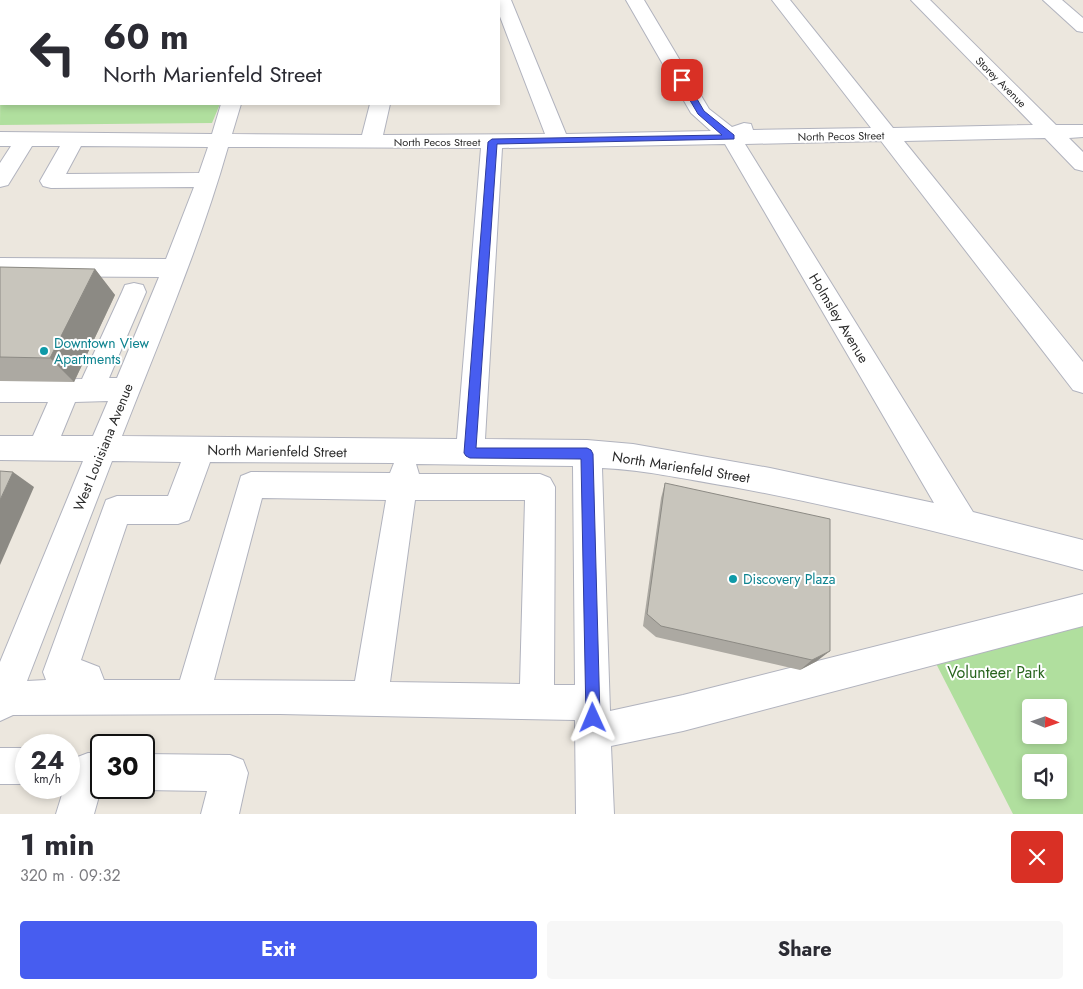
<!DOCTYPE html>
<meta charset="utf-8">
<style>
body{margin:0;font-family:Jost,sans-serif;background:#f7f7f7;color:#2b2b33;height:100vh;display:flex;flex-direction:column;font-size:19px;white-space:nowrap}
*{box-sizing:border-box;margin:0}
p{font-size:16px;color:#7c7c81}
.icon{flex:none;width:28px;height:28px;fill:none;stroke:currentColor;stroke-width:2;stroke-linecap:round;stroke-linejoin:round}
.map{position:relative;height:814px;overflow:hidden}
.details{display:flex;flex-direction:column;background:#fff;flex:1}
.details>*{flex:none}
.top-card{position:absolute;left:0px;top:0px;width:500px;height:105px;box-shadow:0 2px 8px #0003;background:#fff;color:#2b2b33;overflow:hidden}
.needle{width:32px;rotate:92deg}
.controls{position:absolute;left:1022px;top:699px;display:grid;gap:10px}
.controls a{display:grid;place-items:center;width:45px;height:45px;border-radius:5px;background:#fff;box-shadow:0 2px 8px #0003;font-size:25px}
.speed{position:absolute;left:15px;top:734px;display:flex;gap:10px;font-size:25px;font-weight:700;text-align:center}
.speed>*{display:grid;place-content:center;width:65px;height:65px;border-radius:50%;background:#fff;box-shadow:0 2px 8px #0003;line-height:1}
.speed small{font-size:12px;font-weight:400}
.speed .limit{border:2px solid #111;border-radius:8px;background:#fff;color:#111}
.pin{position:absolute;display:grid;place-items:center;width:42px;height:42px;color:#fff;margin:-21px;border-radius:10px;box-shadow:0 2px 8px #0006}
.me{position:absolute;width:55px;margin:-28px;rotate:359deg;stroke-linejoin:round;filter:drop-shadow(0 0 4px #0008)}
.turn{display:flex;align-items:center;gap:18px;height:105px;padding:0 20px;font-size:22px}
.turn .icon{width:65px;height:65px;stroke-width:2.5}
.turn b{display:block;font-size:35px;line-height:42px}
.round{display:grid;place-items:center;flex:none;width:52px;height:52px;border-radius:5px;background:#f7f7f7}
.summary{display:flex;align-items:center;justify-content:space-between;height:85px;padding:0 20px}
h1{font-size:30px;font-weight:700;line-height:38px}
.action{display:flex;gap:10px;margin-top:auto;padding:10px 20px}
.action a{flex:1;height:58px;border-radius:5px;background:#475df0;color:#fff;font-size:20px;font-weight:700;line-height:58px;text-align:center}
.action a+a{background:#f7f7f7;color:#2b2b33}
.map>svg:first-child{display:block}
</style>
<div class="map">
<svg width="1083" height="814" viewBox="0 0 1083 814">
<rect width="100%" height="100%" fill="#ece7de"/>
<g fill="#b0df9e" fill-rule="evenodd">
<polygon points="4,0 263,0 3,1"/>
<polygon points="1,3 1,104 220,104 212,123 0,125"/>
<path d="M1083,597V814H1013L924,640ZM1031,708H1059V735H1031ZM1031,762H1059V790H1031Z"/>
</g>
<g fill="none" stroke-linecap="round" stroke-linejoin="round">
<g stroke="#b1b3be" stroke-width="2">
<g id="minor">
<path d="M493,0H511L566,134L711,131L691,113L626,0H644L709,109L732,127L744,123L751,124L753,130L871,128L772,0H790L893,128L1033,125L911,0H930L1056,125H1083V137L1069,138L1083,152V171L1075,169L1045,138L904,141L1083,362V393L1073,390L881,141L745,144L973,512L1083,540V570C967,539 851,509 733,487C689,480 646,470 602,468L610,711L683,695L1083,594V626L683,731L611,746L614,814H576L575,720L280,714L13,715L0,721V662L83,461L0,460V436H33L48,402H0V380L82,379L122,292L125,285L134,283L143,285L146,292L109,378H117L159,277L0,276V258L166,259L194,187L51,188L43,186L40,181L60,146H32L8,185L0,187V163L11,146H0V132L212,134L221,104H241L232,134L362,135L370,104H390L383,135L545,134L499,14V1ZM725,144L934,503L770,468L633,444L587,440L485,439L502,148ZM81,146L208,147L199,173L66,174ZM228,147L481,148L457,439L122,436C159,341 200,246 228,147ZM108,401L93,436H61L75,402ZM112,461L181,462L168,496H117L106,500L43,672L46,680L27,681ZM210,462L394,463L390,473L251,472L241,476L180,680H104L99,667L81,660L127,524H178L189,520ZM416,464L573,466L575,685H554L555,487L550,478L540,474H419ZM262,498L386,500L355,681L214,680ZM415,500H525L520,684L390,682Z"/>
<polygon points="1043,0 1062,0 1083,18 1083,32 1077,31"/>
<rect x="0" y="748" width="26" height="36"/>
<polygon points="88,753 101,753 101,788 105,788 101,789 94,814 56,814 64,788 69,788 69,774 75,758"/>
<polygon points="144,754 230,755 243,760 248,773 239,814 201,814 207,791 144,790 137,788 144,788"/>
</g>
</g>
<use href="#minor" fill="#fff" fill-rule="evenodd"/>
</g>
<g fill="#aca9a2">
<polygon points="0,267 95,269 115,295 74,382 0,381"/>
<polygon points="665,483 817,661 800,670 656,637 643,626 661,498"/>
</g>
<g fill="#8c8a84">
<polygon points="95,269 115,295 74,382 50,358"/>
<polygon points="13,472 34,487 0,565 0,500"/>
<polygon points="830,651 817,661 800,670 812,660"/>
</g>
<g fill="#c8c5bc" stroke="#8c8a84">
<polygon points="366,0 460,0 460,1 358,1"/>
<polygon points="0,267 95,269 50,358 0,357"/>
<polygon points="0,471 13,472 0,500"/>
<polygon points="665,483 830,519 830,651 812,660 661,626 647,614"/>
</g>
<polygon fill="#475df0" stroke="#2e3c9c" points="682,78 686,80 704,111 734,135 734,139 497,144 476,448 587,448 591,450 593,454 600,718 598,723 593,725 588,723 586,718 581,459 470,458 466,456 464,453 488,142 492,139 722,135 698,114 678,80"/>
<g fill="#0f9aa8" stroke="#fff" stroke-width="2">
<circle cx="44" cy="351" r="5"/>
<circle cx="733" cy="579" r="5"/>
</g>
<g text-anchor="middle" stroke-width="4" stroke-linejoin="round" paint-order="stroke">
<g font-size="11" fill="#2b2b2b" stroke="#fff">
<text transform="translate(1001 82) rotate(45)" y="4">Storey Avenue</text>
<text transform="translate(841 136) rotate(-1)" y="4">North Pecos Street</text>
<text x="437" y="146">North Pecos Street</text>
</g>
<g font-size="14" fill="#2b2b2b" stroke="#fff">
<text transform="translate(839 318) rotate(59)" y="5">Holmsley Avenue</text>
<text transform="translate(103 447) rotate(-68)" y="5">West Louisiana Avenue</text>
<text transform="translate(277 451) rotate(1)" y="5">North Marienfeld Street</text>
<text transform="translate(681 467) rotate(9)" y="5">North Marienfeld Street</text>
</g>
<g font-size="14" fill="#0d838f" stroke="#fff" text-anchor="start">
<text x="54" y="348">Downtown View<tspan x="54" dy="16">Apartments</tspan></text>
<text x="743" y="584">Discovery Plaza</text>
</g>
<g font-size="16" fill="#29651e" stroke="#fff">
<text x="996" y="678">Volunteer Park</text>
</g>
</g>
</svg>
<div class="controls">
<a><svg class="needle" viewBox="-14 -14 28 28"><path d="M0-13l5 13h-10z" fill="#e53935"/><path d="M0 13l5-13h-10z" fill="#7c7c81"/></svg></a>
<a><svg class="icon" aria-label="sound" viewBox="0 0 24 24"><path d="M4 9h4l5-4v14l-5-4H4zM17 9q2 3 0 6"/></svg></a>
</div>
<div class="speed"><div>24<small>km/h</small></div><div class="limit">30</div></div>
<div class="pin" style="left:682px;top:80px;background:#d93025"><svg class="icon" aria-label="arrive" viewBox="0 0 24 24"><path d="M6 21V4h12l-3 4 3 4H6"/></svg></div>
<svg class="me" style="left:593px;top:718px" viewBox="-20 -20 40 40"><path d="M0-17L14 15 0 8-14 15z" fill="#475df0" stroke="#fff" stroke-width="4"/></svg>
<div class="top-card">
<div class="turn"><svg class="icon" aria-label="left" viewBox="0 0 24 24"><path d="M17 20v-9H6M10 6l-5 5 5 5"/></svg><div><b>60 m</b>North Marienfeld Street</div></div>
</div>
</div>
<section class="details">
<div class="summary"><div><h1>1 min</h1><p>320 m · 09:32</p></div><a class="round" style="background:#d93025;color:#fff"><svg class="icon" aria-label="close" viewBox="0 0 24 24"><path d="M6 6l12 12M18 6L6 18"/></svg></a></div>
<div class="action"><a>Exit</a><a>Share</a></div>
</section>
